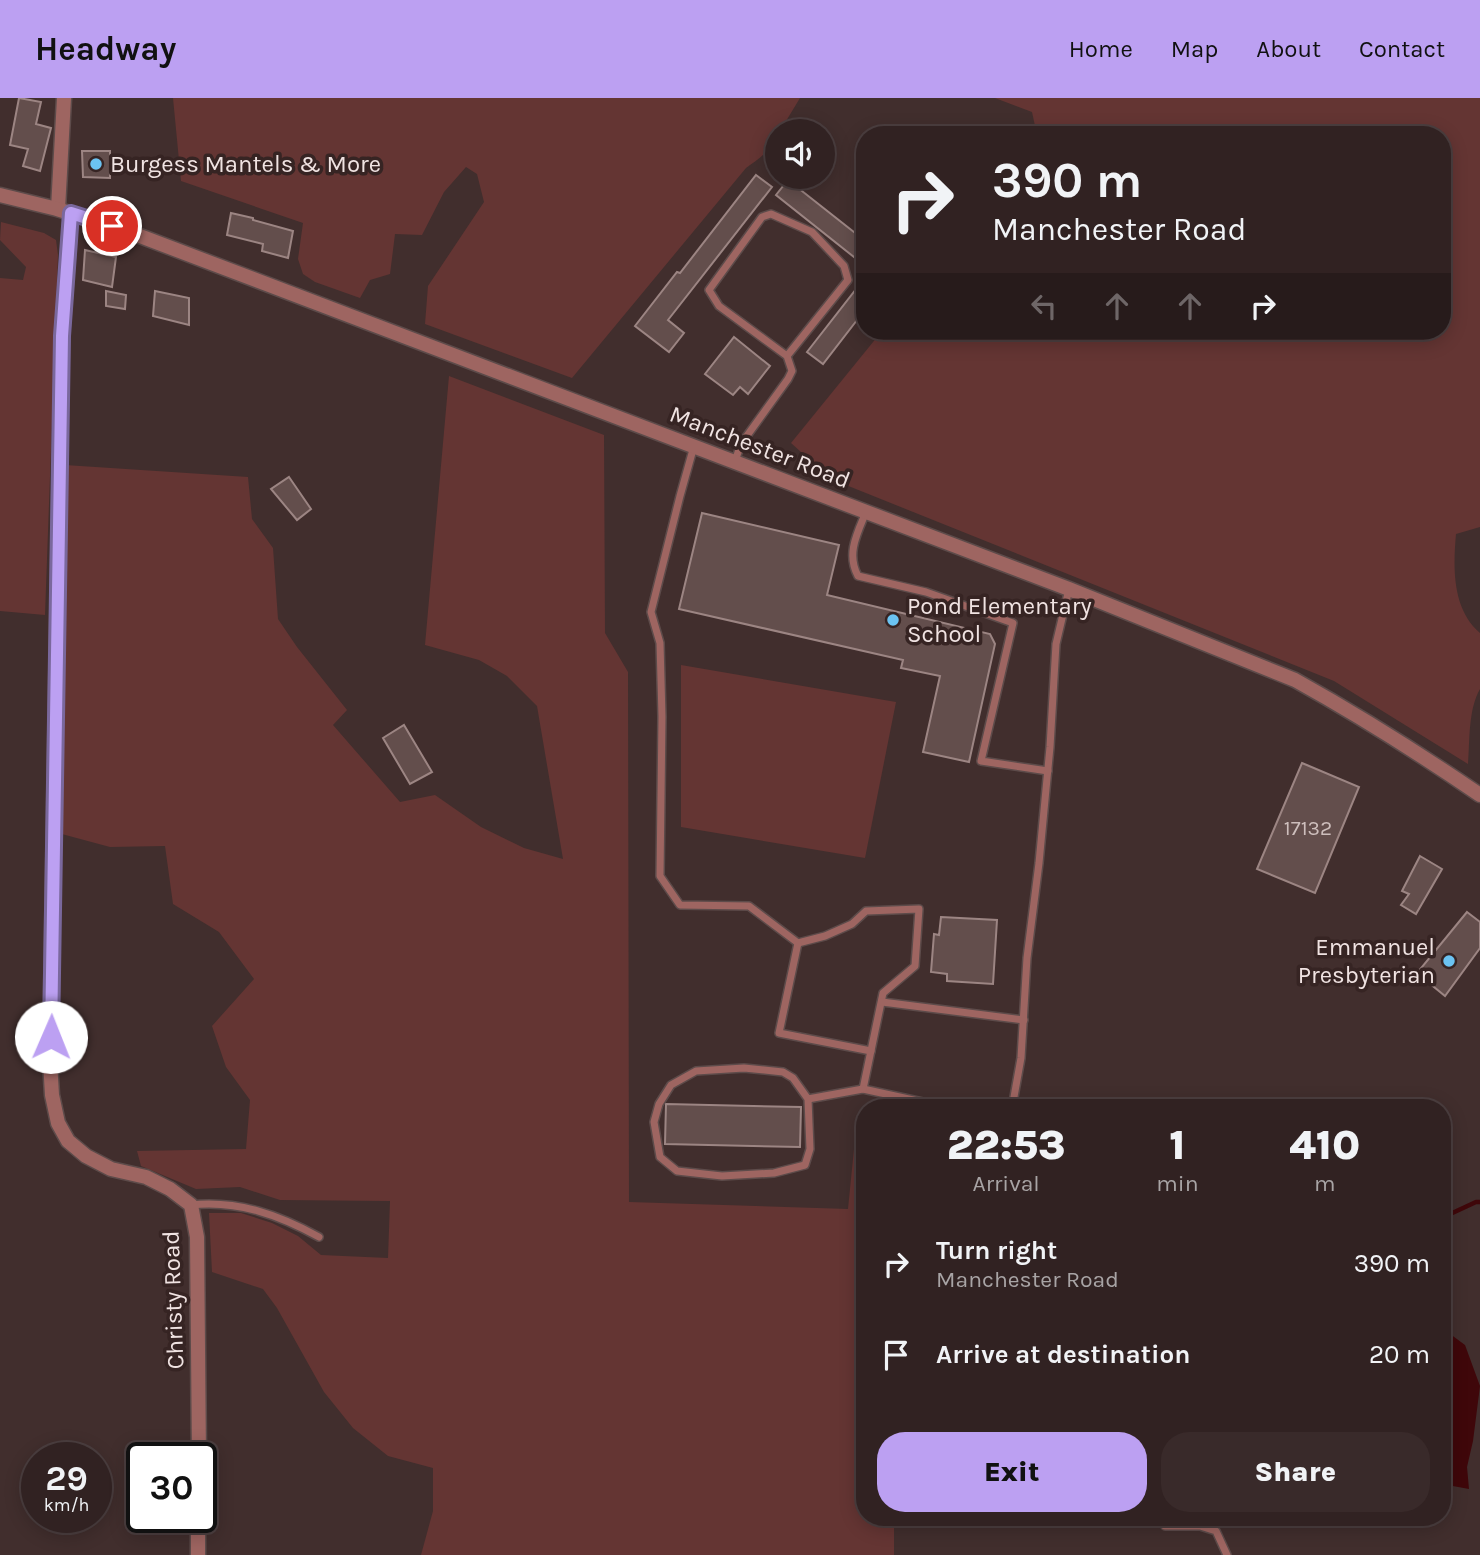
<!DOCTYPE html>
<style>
body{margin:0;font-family:Karla,sans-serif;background:#392a2a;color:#f1f3f6;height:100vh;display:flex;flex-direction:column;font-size:26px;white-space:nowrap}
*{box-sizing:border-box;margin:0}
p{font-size:23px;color:#a8a4a5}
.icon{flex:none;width:38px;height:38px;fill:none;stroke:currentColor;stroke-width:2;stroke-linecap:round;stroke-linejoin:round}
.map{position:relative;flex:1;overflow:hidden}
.side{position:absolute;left:856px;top:1001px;width:595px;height:427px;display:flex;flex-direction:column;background:#312222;border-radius:28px;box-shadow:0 4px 18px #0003,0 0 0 2px #4c3f40}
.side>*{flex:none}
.guide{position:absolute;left:856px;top:28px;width:595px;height:214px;border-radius:28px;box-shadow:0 4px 18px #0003,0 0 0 2px #4c3f40;background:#312222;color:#f1f3f6;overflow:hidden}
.fabs{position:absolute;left:765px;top:21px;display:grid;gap:14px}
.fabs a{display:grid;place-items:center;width:70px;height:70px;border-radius:50%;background:#312222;box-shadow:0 4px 18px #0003,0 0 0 2px #4c3f40;font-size:35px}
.speed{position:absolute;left:21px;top:1344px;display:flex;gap:14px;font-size:35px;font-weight:700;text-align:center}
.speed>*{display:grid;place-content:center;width:91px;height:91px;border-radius:50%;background:#312222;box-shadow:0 4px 18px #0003,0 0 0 2px #4c3f40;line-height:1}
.speed small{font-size:18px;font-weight:400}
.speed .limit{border:4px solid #111;border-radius:10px;background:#fff;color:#111}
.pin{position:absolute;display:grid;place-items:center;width:60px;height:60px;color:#fff;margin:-30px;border:4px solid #fff;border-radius:50%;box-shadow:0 2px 7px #0007}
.me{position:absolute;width:77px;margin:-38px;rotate:1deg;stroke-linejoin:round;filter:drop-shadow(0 0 5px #0008)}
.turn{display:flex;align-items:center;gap:24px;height:147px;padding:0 21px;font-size:32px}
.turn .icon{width:91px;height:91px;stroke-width:2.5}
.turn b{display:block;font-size:49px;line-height:60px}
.lanes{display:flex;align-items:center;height:66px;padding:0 21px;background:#0003;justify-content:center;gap:35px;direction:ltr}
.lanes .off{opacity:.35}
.eta{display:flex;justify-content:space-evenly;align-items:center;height:119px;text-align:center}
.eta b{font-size:42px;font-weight:800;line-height:49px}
.cta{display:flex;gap:14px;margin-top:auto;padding:14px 21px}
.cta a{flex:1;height:80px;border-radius:28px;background:#bca0f2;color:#111;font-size:28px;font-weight:800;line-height:80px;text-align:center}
.cta a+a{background:#392a2a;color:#f1f3f6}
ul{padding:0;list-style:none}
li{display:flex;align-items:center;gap:21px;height:91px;padding:0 21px}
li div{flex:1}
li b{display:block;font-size:26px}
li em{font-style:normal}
header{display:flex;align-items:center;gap:42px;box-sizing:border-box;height:98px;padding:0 35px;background:#bca0f2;color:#111}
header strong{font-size:33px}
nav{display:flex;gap:38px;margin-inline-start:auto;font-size:24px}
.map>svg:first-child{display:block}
</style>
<header>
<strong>Headway</strong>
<nav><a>Home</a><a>Map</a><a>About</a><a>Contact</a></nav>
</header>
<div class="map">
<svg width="1480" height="1457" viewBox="0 0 1480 1457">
<rect width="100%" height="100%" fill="#412e2d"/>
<g fill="#643533">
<path d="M173,0H800L780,33H777C774,51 760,60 746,70L572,280L425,226L428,188L484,104L477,76L466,69L444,94L422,137L395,136L390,176L370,182L360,200L315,184L303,176L298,161L303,125L181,83Z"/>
<path d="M995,0H1480V429L1456,436C1453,470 1452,511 1480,535V591C1468,612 1470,642 1468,666L1334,583L831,381L791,345L882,233H1442V37H1037L1032,14Z"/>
<polygon points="1,124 44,135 56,142 58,157 45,517 0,513 0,180 23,182 26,169 0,142"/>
<polygon points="449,278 604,337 605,535 628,574 629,1104 848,1111 855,1041 864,1043 864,1419 894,1419 894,1457 421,1457 433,1413 433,1370 388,1358 353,1330 324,1294 277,1210 263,1191 212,1174 209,1115 241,1115 272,1125 298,1138 321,1157 388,1160 390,1103 280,1102 240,1089 196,1091 141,1068 137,1053 246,1051 250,1002 226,969 212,928 254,881 219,834 173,806 165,748 110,749 58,735 65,367 248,379 252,421 273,450 278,521 297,549 347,612 333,627 400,704 435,697 481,729 524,750 563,761 537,608 507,578 479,562 425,547"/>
<polygon points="681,567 896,604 865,760 681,729"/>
</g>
<polygon fill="#3f070a" points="1442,1230 1465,1247 1480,1288 1473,1343 1467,1369 1469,1391 1442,1386"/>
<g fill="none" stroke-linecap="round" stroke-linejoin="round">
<polyline stroke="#3f070a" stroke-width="4.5" points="1442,1111 1448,1117 1476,1104 1480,1104"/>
</g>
<g fill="#634e4c" stroke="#9c8583" stroke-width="2">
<polygon points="19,0 41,4 36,26 51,30 40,73 23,68 28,51 10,47"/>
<polygon points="82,53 110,53 110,80 83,79"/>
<polygon points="756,77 772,89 668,222 684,235 669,254 635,228 677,174 680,175"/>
<polygon points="788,82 864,142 864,167 776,97"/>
<polygon points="231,115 253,120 253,122 293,133 288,160 262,153 263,146 227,137"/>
<polygon points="85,152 116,159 112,189 83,182"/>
<polygon points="864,181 864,213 823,266 807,254"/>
<polygon points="106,193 126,197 125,211 106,208"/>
<polygon points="155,193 189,200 189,227 153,218"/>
<polygon points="734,239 770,268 748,296 740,289 733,297 705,276"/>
<polygon points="289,379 311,411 297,422 271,391"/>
<polygon points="702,415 839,447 827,497 990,536 995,546 969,664 923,654 940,578 901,570 903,562 679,511"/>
<polygon points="404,627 432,674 410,686 383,640"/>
<polygon points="1302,665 1359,689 1315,795 1257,771"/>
<polygon points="1420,758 1442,771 1416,816 1401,807 1409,796 1402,793"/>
<polygon points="1467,814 1480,824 1480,850 1445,898 1417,875"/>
<polygon points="941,819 997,822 993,886 947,883 947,876 931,874 934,836 939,837"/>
<polygon points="666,1006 801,1009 800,1049 665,1046"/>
</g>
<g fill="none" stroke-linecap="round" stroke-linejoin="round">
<g stroke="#5d4b4a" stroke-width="10">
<g id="service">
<polyline points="694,348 680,398 651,514 660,545 662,619 660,778 680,807 749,808 798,845 825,838 852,826 866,813 919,811 915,868 883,895 863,991 950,1010"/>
<polyline points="735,363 741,346 788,281 792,273 787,258 719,208 709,192 762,119 771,116 812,134 844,168 848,182 787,258"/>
<path d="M866,414C857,436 846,456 858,478L926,494L1013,525L981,663L1048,673"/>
<polyline points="798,845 779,935 871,953"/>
<polyline points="882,904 1024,922"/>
<polyline points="808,1001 810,1051 805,1067 774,1075 722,1078 677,1073 660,1059 654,1024 659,1006 671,987 696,973 744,970 783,974 793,980 808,1001 863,991"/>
<polyline points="1012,1010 1021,960 1027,860 1039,765 1050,649 1056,546 1069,491"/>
<path d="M191,1107C238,1102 279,1117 319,1139"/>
<polyline points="1165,1428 1200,1428 1216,1433 1227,1457"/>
</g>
</g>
<g stroke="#5d4b4a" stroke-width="17">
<g id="minor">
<polyline points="58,111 64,0"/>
<polyline points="71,115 62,238 52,843 50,963 52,997 58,1025 68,1043 86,1058 111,1071 146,1079 170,1091 191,1107 197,1139 199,1360"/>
<polyline points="198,1457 198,1419"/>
</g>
</g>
<g stroke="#5d4b4a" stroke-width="17">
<path id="tertiary" d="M0,97L57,111L132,135L1069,491L1295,582C1358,617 1420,656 1480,697"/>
</g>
<use href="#service" stroke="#9e6561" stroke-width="7"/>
<use href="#minor" stroke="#9e6561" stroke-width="14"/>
<use href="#tertiary" stroke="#9e6561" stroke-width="14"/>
</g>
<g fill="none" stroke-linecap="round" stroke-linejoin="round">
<g stroke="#7a689d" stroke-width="18">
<polyline id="route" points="51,939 62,238 71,115 112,128"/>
</g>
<use href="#route" stroke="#bca0f2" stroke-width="12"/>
</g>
<g fill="#6bc3f2" stroke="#362423" stroke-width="2.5">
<circle cx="96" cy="66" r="7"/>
<circle cx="893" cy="522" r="7"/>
<circle cx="1449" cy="863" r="7"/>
</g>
<g text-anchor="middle" stroke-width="7" stroke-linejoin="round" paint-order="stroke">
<g font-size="21" fill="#cdbebc">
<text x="1308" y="737">17132</text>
</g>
<g font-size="24" fill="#f0e3e2" stroke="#362423" text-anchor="start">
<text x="110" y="74">Burgess Mantels &amp; More</text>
<text x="907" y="516">Pond Elementary<tspan x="907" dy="28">School</tspan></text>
<text x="1435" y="857" text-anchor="end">Emmanuel<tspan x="1435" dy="28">Presbyterian</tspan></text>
</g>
<g font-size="24" fill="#f0e3e2" stroke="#362423">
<text transform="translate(760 349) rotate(21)" y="8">Manchester Road</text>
<text transform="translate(173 1202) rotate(-92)" y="8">Christy Road</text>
</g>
</g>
</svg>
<div class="fabs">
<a><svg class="icon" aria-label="sound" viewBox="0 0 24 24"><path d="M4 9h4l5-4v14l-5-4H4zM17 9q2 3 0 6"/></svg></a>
</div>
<div class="speed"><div>29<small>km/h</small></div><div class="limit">30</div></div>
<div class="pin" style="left:112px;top:128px;background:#d93025"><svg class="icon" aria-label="arrive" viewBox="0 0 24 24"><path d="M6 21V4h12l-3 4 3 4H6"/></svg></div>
<svg class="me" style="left:51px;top:939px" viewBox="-20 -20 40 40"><circle r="19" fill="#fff"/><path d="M0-13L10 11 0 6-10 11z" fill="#bca0f2"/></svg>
<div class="guide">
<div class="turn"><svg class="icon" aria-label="right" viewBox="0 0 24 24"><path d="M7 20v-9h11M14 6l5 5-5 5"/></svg><div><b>390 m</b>Manchester Road</div></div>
<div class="lanes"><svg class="icon off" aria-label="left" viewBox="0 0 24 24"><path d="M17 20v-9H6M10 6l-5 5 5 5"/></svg><svg class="icon off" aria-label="ahead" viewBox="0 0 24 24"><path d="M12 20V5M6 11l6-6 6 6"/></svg><svg class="icon off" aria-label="ahead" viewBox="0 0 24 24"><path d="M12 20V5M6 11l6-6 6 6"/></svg><svg class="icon" aria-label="right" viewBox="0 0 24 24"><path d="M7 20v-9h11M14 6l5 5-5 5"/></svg></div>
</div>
<section class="side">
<div class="eta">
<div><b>22:53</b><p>Arrival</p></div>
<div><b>1</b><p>min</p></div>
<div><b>410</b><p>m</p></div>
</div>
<ul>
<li><svg class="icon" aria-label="right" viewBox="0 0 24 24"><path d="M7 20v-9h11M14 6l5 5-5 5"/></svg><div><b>Turn right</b><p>Manchester Road</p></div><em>390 m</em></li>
<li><svg class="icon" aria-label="arrive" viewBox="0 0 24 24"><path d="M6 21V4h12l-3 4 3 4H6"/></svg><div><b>Arrive at destination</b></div><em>20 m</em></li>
</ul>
<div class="cta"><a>Exit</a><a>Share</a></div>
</section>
</div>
